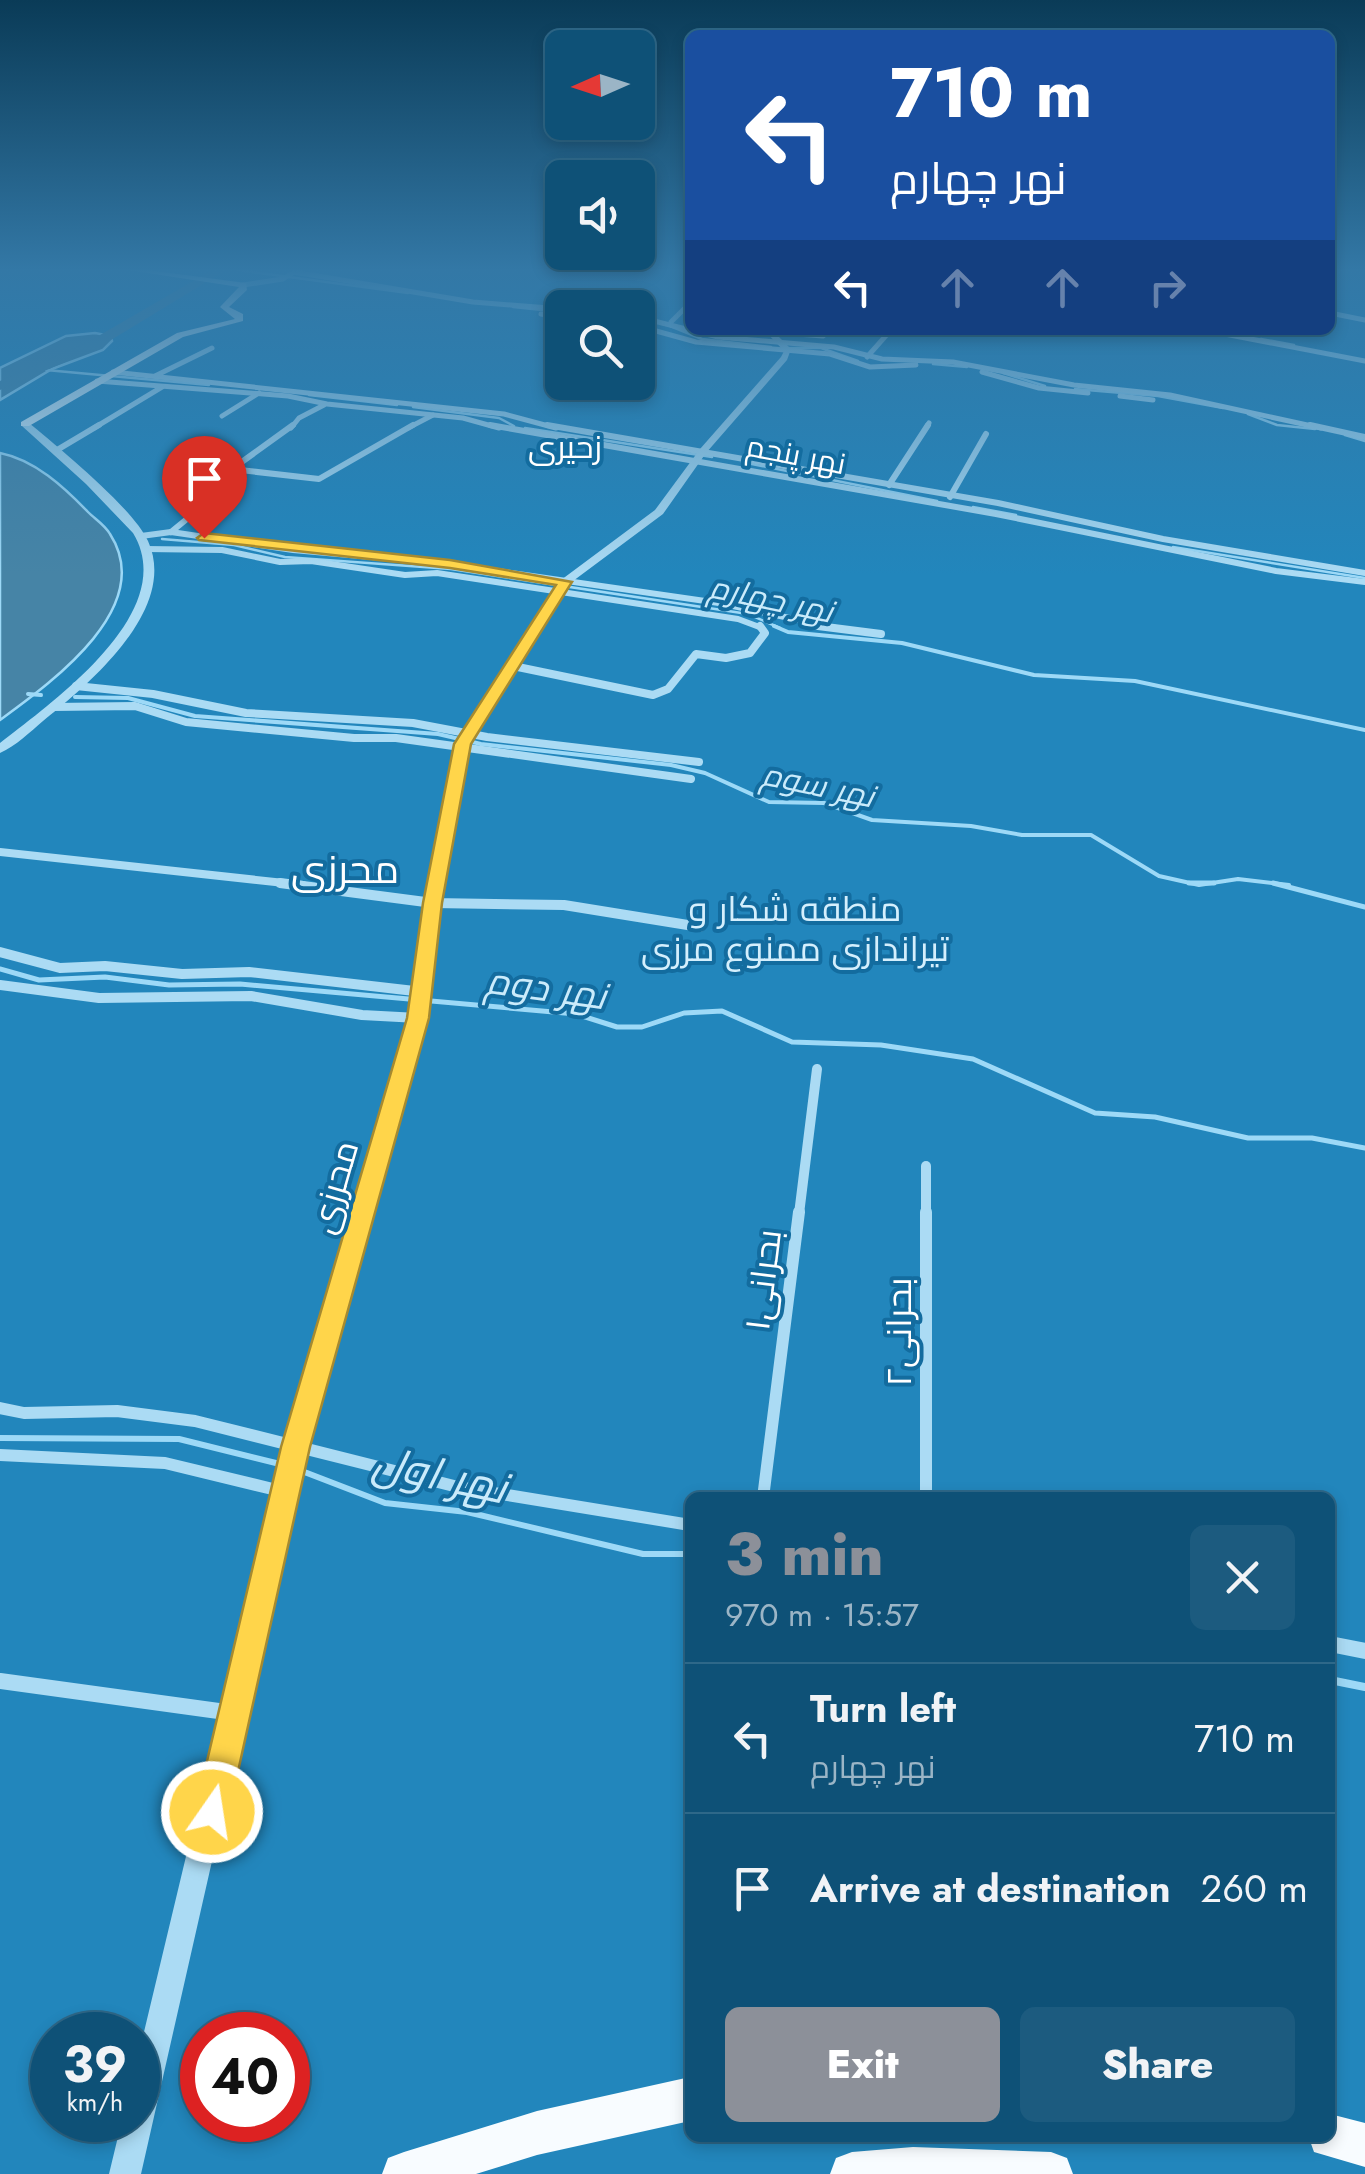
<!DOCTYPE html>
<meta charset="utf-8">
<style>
body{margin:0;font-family:Jost,Cairo,sans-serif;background:#1c5b7f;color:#f1f3f6;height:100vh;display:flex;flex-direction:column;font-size:38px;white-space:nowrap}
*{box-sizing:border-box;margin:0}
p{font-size:32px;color:#9bb5c6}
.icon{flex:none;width:55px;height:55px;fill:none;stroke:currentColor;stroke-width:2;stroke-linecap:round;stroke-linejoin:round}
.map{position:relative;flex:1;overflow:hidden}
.drawer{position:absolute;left:685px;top:1492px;width:650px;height:650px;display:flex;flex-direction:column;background:#0e5177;border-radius:15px;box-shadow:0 5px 15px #0003,0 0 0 2px #2e6889}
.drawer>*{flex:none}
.guide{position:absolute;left:685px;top:30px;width:650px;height:305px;border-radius:15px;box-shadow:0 5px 15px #0003,0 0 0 2px #2e6889;background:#1a4fa0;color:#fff;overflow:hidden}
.needle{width:65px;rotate:267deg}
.fabs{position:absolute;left:545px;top:30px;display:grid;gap:20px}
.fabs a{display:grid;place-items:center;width:110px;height:110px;border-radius:15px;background:#0e5177;box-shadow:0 5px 15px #0003,0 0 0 2px #2e6889;font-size:50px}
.speed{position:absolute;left:30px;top:2012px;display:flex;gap:20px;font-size:50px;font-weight:700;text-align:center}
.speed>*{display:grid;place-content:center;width:130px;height:130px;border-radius:50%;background:#0e5177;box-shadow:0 5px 15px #0003,0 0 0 2px #2e6889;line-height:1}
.speed small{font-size:25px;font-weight:400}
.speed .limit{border:15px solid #d22;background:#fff;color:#111}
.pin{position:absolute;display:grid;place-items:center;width:85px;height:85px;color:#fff;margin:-102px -42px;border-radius:50% 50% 50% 0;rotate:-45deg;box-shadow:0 0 10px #0007}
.pin .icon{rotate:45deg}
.me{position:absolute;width:110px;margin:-55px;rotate:13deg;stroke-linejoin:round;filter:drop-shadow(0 0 8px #0008)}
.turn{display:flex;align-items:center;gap:35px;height:210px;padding:0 40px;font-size:45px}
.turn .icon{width:130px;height:130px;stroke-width:2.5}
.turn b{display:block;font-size:70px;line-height:85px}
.lanes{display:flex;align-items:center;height:95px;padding:0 40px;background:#0003;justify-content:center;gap:50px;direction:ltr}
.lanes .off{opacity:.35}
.round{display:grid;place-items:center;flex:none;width:105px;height:105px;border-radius:15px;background:#1c5b7f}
.headline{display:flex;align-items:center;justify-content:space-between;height:170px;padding:0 40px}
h1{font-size:60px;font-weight:800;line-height:75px;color:#8c9099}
.action{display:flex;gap:20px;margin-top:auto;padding:20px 40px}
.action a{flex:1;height:115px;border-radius:15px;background:#8c9099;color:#fff;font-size:40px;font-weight:800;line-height:115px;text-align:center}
.action a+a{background:#1c5b7f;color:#f1f3f6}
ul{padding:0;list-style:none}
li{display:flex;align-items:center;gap:30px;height:150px;padding:0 40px;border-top:2px solid #2e6889}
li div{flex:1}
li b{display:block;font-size:38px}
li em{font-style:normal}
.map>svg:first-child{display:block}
</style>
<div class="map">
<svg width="1365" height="2174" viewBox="0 0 1365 2174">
<rect width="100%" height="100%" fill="#136c9f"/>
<path fill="#2286bc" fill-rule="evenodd" d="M0,270H690V330H1330V270H1365V2174H0ZM562,308H638V382H562ZM690,1498H1330V2138H690ZM52,2035H138V2120H52ZM202,2035H288V2120H202Z"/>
<g fill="#4684a6" stroke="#9dd9f7" stroke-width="2.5">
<polygon points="95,333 111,336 112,341 103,350 52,369 0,400 0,368 66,336"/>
<path d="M0,453C35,460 64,487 88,512C95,519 105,525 110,534C157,607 52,682 0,720Z"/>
</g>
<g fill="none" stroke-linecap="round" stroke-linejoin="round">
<g stroke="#9dd9f7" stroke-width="2.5">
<polyline points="238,270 408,293"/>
<polyline points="513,307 562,312"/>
<polyline points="670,326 702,339 771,347"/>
<polyline points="1261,339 1294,345"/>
<polyline points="786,348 821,348 858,361"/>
<polyline points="933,364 967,367"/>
<polyline points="46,370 209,385"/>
<polyline points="1003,373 1045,386"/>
<polyline points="1075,389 1158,396 1223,408"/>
<polyline points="309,395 397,405"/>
<polyline points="413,407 499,418 514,426"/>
<polyline points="1248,414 1277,425 1315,429"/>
<polyline points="525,428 712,457"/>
<polyline points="1345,435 1365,441"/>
<polyline points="742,462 937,501"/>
<polyline points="973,507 1016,515"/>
<polyline points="162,539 234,545 285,557 451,569 748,614 780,628"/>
<polyline points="1173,547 1365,578"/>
</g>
<g stroke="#9dd9f7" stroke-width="4">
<polyline points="774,626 788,632 902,643 1034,675 1135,681 1365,730"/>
<polyline points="28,694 41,695"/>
<polyline points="75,697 128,698 195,716 438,734 481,744 671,765 705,773 769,802 824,803 872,820 971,826 1022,835 1091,835 1159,876 1199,885 1238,879 1289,885"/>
</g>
<g stroke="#9dd9f7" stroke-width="5">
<polyline points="1189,883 1214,883"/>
<polyline points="1273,883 1365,907"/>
<polyline points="0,969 39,980 105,977 169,985 240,984 576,1014 617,1027 642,1027 684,1013 722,1011 792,1042 881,1045 973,1059 1095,1113 1155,1117 1248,1138 1312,1138 1365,1148"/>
</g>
<g stroke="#9dd9f7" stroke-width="6">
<polyline points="0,1438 179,1439 284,1465"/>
<polyline points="294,1468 385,1503 467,1512 643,1554 690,1554"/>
</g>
<polyline stroke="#9dd9f7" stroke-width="8" points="1330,1680 1365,1687"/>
<polygon fill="#4684a6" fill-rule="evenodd" points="212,270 226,270 98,348 0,390 0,381 88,342"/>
<g stroke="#abdbf4" stroke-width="5">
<polyline points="294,272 473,302 562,309"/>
<polyline points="243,285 283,279 297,270"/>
<polyline points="1330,313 1365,320"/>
<polyline points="541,314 562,318"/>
<polyline points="638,317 718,337 834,347 882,359 953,362 1074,385 1170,395 1321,428"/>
<polyline points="671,322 690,303"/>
<polyline points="638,326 696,342 830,354 870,367 916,365"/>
<polyline points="1204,330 1365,361"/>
<polyline points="771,332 823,336 830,330"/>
<polyline points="1023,333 1027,330"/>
<polyline points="867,357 891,330"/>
<polyline points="113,372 504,414 556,428"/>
<polyline points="982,372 1039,388 1088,393"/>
<polyline points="155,376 212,348"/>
<polyline points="97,381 288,396 327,404 463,418 499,428"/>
<polyline points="1120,396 1153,400"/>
<polyline points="222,416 259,393"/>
<polyline points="94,428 162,387"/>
<polyline points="291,428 299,418 324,405"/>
<polyline points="408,428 433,415"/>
<polyline points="926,428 929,423"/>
</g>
<g stroke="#abdbf4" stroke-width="6">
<polyline points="490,425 996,514 1276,571 1365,582"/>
<polyline points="547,425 998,503 1163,539 1365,573"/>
<polyline points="1310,425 1365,437"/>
<polyline points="57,450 99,425"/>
<polyline points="232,469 293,425"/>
<polyline points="889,485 928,425"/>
<polyline points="950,497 986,434"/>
<polyline points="171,532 193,514 231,469 319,479 413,425"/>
<polyline points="141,536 171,532 293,550 450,564 719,603 836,628"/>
<polyline points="146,549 222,550 280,562 311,561 405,575 437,573 738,619 762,628"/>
</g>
<g stroke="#abdbf4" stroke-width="8">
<polyline points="818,626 881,634"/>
<polyline points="513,666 653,695 668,689 696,654 726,658 750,653 765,633 760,626"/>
<polyline points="76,686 153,694 246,713 413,723 487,737 699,762"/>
<polyline points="53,707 135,706 186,722 354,738 396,738 691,779"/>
<polyline points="0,852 303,885"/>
</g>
<g stroke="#abdbf4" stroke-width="10">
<polyline points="280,883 433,903 564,905 700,927"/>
<polyline points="0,952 60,968 105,966 182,974 249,972 423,992"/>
<polyline points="0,985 99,998 251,996 362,1015 418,1018"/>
<polyline points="926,1166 926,1214"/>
<polyline points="799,1214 817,1069"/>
</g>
<g stroke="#abdbf4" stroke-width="12">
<polyline points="926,1212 926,1498"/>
<polyline points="0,1408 24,1413 117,1411 195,1421 458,1487 690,1525"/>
<polyline points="0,1455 165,1463 285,1492"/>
<polyline points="763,1498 799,1212"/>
</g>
<g stroke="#abdbf4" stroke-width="16">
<polyline points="1330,1644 1365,1651"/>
<polyline points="0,1681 233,1713"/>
</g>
<g fill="#abdbf4" fill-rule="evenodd">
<polygon points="764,330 772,330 791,349 787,360 706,453 663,514 569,584 470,744 441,903 426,1018 306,1447 141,2174 109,2174 122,2120 138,2120 138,2057 284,1447 410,1018 425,903 456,744 561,580 655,510 700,449 781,357 784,351"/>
<path d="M22,422H28C58,447 133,508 148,541C179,609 89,684 43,721C30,732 16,746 0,753V743C52,702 181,612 133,533L86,484L22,426Z"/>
</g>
<polygon fill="#dbf1fd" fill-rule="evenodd" points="128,270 147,270 246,283 247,290 229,307 243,314 243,321 183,337 29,426 21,426 21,422 177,333 235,319 220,307 239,287"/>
<g fill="#f8fcff" fill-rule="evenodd">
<polygon points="690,2077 690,2121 537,2155 476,2174 382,2174 388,2158 404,2152 537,2111"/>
<polygon points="1330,2114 1365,2123 1365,2167 1314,2152 1309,2138 1330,2138"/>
<polygon points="913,2147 1051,2152 1067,2158 1073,2174 830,2174 836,2158 852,2152"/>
</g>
</g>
<linearGradient id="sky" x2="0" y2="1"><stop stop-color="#0a3b57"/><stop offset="0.47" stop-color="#3378a6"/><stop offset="1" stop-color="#3378a6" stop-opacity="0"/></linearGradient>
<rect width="1365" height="574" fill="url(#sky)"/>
<polygon fill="#ffd54a" stroke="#a68a30" stroke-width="2.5" points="204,533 450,560 572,582 471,744 442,903 429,1018 310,1447 229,1812 224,1824 212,1829 200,1824 195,1812 281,1447 407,1018 423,903 454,744 556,585 450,568 199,540 197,538"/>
<g text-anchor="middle" stroke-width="8" stroke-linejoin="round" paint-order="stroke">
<g font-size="30" fill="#fff" stroke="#136c9f">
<text transform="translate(796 455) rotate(11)" y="10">نهر پنجم</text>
</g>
<g font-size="32" fill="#fff" stroke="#136c9f">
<text x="565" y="458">زحیری</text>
</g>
<g font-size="32" font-style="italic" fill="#caebfb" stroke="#136c9f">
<text transform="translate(771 599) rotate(12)" y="11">نهر چهارم</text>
<text transform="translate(818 785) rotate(12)" y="11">نهر سوم</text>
</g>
<g font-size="35" fill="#d4effd" stroke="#136c9f">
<text x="795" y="921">منطقه شکار و<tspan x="795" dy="40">تیراندازی ممنوع مرزی</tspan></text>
</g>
<g font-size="35" fill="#fff" stroke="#136c9f">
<text transform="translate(334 1187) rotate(-74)" y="12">محرزی</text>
<text transform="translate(763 1280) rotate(-83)" y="12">بحرانی۱</text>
<text transform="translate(899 1332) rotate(-90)" y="12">بحرانی۲</text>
</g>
<g font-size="38" font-style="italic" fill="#caebfb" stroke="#136c9f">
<text transform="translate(546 988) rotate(8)" y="13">نهر دوم</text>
</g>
<g font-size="40" fill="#fff" stroke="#136c9f">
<text x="345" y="883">محرزی</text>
</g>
<g font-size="45" font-style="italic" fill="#caebfb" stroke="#136c9f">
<text transform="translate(440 1474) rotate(12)" y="16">نهر اول</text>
</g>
</g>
</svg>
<div class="fabs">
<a><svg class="needle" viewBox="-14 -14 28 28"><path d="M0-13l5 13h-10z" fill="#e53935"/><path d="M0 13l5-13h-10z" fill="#9bb5c6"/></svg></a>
<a><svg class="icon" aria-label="sound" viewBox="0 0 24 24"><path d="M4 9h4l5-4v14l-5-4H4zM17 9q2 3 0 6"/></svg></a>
<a><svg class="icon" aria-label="search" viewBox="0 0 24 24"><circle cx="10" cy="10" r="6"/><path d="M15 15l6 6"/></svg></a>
</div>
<div class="speed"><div>39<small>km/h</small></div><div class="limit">40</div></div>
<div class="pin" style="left:204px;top:538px;background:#d93025"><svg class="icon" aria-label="arrive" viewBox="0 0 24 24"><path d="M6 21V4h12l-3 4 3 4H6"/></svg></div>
<svg class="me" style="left:212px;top:1812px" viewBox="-20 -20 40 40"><circle r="17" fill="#ffd54a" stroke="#fff" stroke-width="3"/><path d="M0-11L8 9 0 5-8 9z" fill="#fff"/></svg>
<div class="guide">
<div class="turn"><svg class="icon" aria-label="left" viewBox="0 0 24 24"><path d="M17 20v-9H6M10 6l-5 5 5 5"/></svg><div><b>710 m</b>نهر چهارم</div></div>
<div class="lanes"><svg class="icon" aria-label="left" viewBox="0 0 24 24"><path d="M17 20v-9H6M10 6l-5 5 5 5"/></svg><svg class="icon off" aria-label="ahead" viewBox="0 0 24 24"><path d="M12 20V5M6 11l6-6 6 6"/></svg><svg class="icon off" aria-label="ahead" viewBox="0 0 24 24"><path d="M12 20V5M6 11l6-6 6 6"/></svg><svg class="icon off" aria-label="right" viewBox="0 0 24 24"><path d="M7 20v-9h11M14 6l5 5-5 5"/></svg></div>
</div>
<section class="drawer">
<div class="headline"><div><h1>3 min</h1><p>970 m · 15:57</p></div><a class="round"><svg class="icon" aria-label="close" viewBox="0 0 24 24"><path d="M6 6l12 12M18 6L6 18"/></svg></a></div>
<ul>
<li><svg class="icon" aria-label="left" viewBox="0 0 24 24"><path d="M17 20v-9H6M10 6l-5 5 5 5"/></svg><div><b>Turn left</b><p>نهر چهارم</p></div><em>710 m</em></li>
<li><svg class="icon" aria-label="arrive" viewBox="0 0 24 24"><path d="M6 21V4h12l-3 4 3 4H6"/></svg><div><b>Arrive at destination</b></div><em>260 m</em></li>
</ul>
<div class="action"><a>Exit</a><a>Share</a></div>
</section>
</div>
